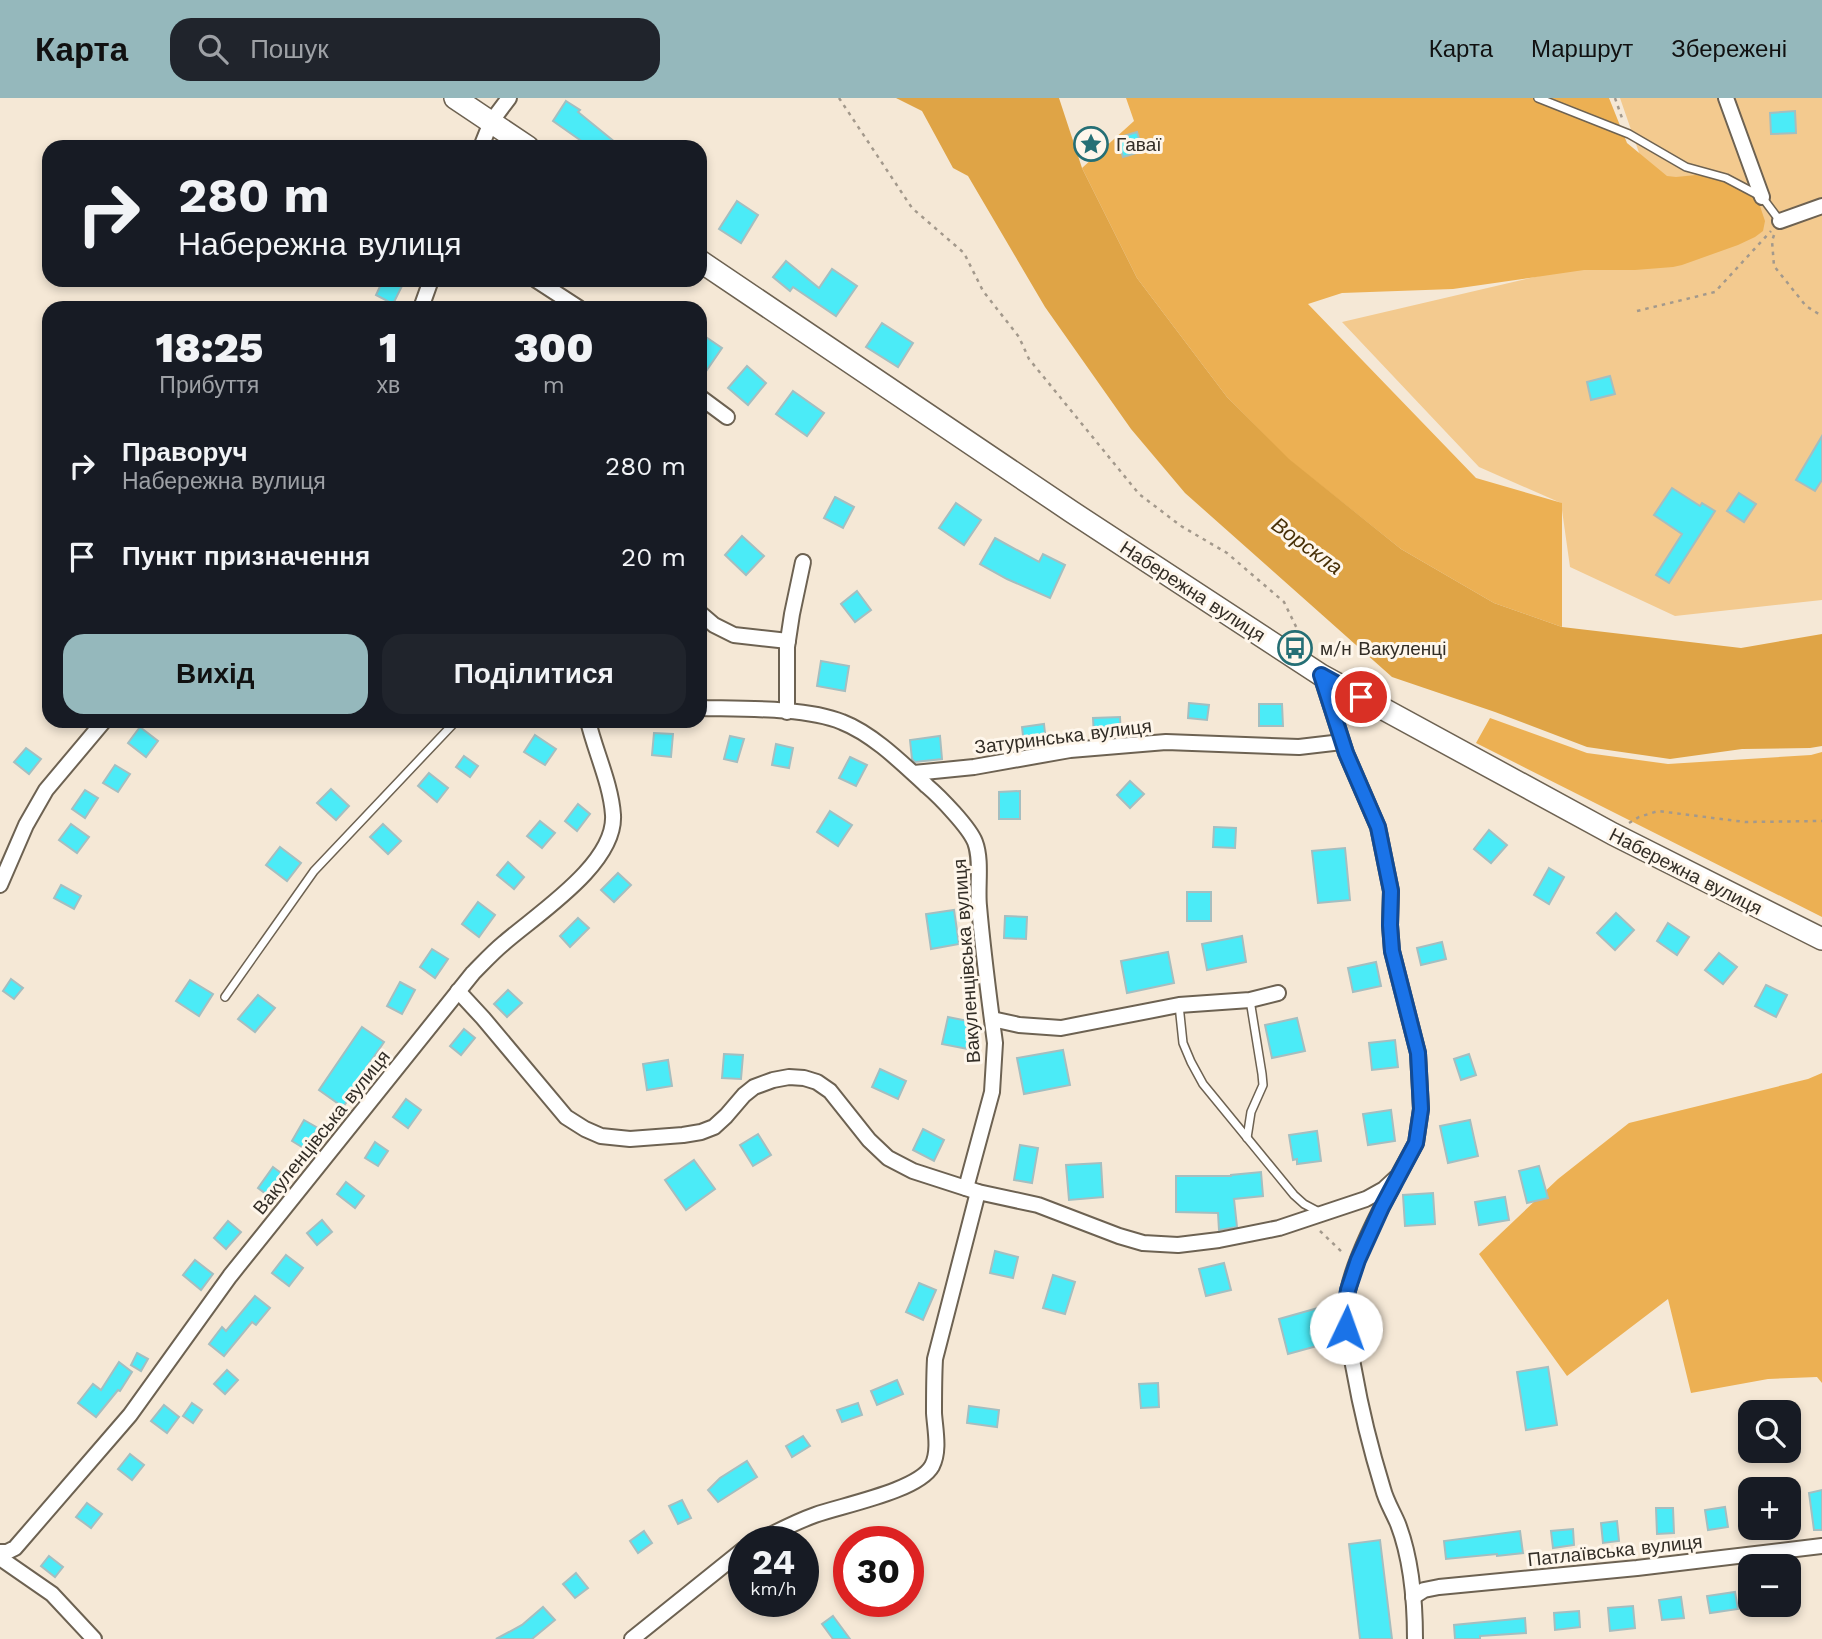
<!DOCTYPE html>
<html lang="uk">
<meta charset="utf-8">
<style>
body{margin:0;font-family:"Work Sans",sans-serif;background:#20242c;color:#f1f3f6;height:100vh;display:flex;flex-direction:column;font-size:26px;white-space:nowrap}
*{box-sizing:border-box;margin:0}
p{font-size:23px;color:#9ea1a6}
.icon{flex:none;width:38px;height:38px;fill:none;stroke:currentColor;stroke-width:2;stroke-linecap:round;stroke-linejoin:round}
.map{position:relative;flex:1;overflow:hidden}
.details{position:absolute;left:42px;top:203px;width:665px;height:427px;display:flex;flex-direction:column;background:#171b24;border-radius:21px;box-shadow:0 4px 10px #0003}
.details>*{flex:none}
.banner{position:absolute;left:42px;top:42px;width:665px;height:147px;border-radius:21px;box-shadow:0 4px 10px #0003;background:#171b24;color:#f1f3f6;overflow:hidden}
.buttons{position:absolute;left:1738px;top:1302px;display:grid;gap:14px}
.buttons a{display:grid;place-items:center;width:63px;height:63px;border-radius:14px;background:#171b24;box-shadow:0 4px 10px #0003;font-size:35px}
.speed{position:absolute;left:728px;top:1428px;display:flex;gap:14px;font-size:35px;font-weight:700;text-align:center}
.speed>*{display:grid;place-content:center;width:91px;height:91px;border-radius:50%;background:#171b24;box-shadow:0 4px 10px #0003;line-height:1}
.speed small{font-size:18px;font-weight:400}
.speed .limit{border:10px solid #d22;background:#fff;color:#111}
.pin{position:absolute;display:grid;place-items:center;width:60px;height:60px;color:#fff;margin:-30px;border:4px solid #fff;border-radius:50%;box-shadow:0 2px 7px #0007}
.me{position:absolute;width:77px;margin:-38px;rotate:3deg;stroke-linejoin:round;filter:drop-shadow(0 0 5px #0008)}
.turn{display:flex;align-items:center;gap:24px;height:147px;padding:0 21px;font-size:32px}
.turn .icon{width:91px;height:91px;stroke-width:2.5}
.turn b{display:block;font-size:49px;line-height:60px}
.eta{display:flex;justify-content:space-evenly;align-items:center;height:119px;text-align:center}
.eta b{font-size:42px;font-weight:800;line-height:49px}
.primary-button{display:flex;gap:14px;margin-top:auto;padding:14px 21px}
.primary-button a{flex:1;height:80px;border-radius:21px;background:#95b8bc;color:#111;font-size:28px;font-weight:800;line-height:80px;text-align:center}
.primary-button a+a{background:#20242c;color:#f1f3f6}
ul{padding:0;list-style:none}
li{display:flex;align-items:center;gap:21px;height:91px;padding:0 21px}
li div{flex:1}
li b{display:block;font-size:26px}
li em{font-style:normal}
header{display:flex;align-items:center;gap:42px;box-sizing:border-box;height:98px;padding:0 35px;background:#95b8bc;color:#111}
header strong{font-size:33px}
nav{display:flex;gap:38px;margin-inline-start:auto;font-size:24px}
.search{width:490px;height:63px;background:#20242c;display:flex;align-items:center;gap:18px;box-sizing:border-box;padding:0 24px;border-radius:21px;color:#9ea1a6;font-size:26px}
.map>svg:first-child{display:block}
</style>
<header>
<strong>Карта</strong>
<div class="search"><svg class="icon" aria-label="search" viewBox="0 0 24 24"><circle cx="10" cy="10" r="6"/><path d="M15 15l6 6"/></svg>Пошук</div>
<nav><a>Карта</a><a>Маршрут</a><a>Збережені</a></nav>
</header>
<div class="map">
<svg width="1822" height="1541" viewBox="0 0 1822 1541">
<rect width="100%" height="100%" fill="#f5e8d6"/>
<polygon fill="#f3ca8f" points="1620,0 1822,0 1822,502 1675,518 1570,469 1561,405 1479,369 1342,224 1671,147"/>
<g fill="#ecb053">
<polygon points="1126,0 1609,0 1627,45 1667,78 1676,79 1696,77 1727,82 1753,97 1759,105 1765,123 1763,133 1755,139 1738,147 1682,167 1673,169 1635,172 1584,172 1453,191 1342,195 1308,206 1476,380 1562,405 1562,529 1494,505 1401,451 1288,361 1227,299 1137,180 1082,70 1134,23"/>
<polygon points="1490,620 1587,655 1668,666 1811,657 1822,654 1822,819 1476,645"/>
<polygon points="1822,975 1822,1285 1817,1279 1768,1281 1691,1295 1668,1201 1567,1278 1479,1156 1558,1081 1629,1025 1808,981"/>
</g>
<polygon fill="#dfa446" points="896,0 1059,0 1082,70 1137,180 1227,299 1289,361 1401,451 1494,505 1562,529 1741,550 1822,536 1822,648 1810,650 1742,651 1670,661 1587,649 1495,614 1392,579 1185,395 1131,331 1045,209 968,78 953,70 922,13"/>
<g fill="#4bebf7" stroke="#a4bec0" stroke-width="2">
<polygon points="566,3 580,12 578,14 621,49 590,49 553,23"/>
<polygon points="1795,13 1796,35 1771,36 1770,15"/>
<polygon points="1137,34 1143,53 1123,59 1117,40"/>
<polygon points="737,103 758,117 741,145 719,131"/>
<polygon points="786,163 819,190 832,171 857,188 836,218 793,189 790,193 773,179"/>
<polygon points="383,182 405,182 393,206 376,197"/>
<polygon points="882,225 913,245 898,269 866,249"/>
<polygon points="700,235 722,250 700,282"/>
<polygon points="747,268 766,285 748,307 728,290"/>
<polygon points="1610,278 1615,296 1591,302 1587,284"/>
<polygon points="793,293 824,315 807,338 776,316"/>
<polygon points="1822,338 1822,382 1815,393 1796,382"/>
<polygon points="1672,390 1700,408 1702,405 1715,413 1669,485 1656,477 1682,436 1654,417"/>
<polygon points="1739,395 1756,406 1744,424 1727,413"/>
<polygon points="835,399 854,409 843,430 824,420"/>
<polygon points="956,405 981,422 964,447 939,430"/>
<polygon points="742,438 764,458 746,477 725,457"/>
<polygon points="995,440 1039,464 1043,456 1065,467 1050,500 1007,481 980,466"/>
<polygon points="857,493 871,512 855,524 841,506"/>
<polygon points="821,563 849,568 845,593 817,588"/>
<polygon points="1189,605 1209,607 1207,622 1188,620"/>
<polygon points="1259,606 1282,606 1283,628 1259,628"/>
<polygon points="1120,619 1121,638 1094,639 1093,620"/>
<polygon points="1044,626 1046,644 1024,646 1022,629"/>
<polygon points="140,629 158,643 146,659 128,645"/>
<polygon points="654,635 673,636 671,659 652,657"/>
<polygon points="535,637 556,651 545,667 524,654"/>
<polygon points="730,638 744,641 737,664 724,661"/>
<polygon points="940,638 942,661 915,664 912,661 910,642"/>
<polygon points="776,646 793,650 789,670 772,667"/>
<polygon points="26,650 41,661 29,676 14,664"/>
<polygon points="464,658 478,668 470,679 456,669"/>
<polygon points="850,659 867,667 856,688 839,680"/>
<polygon points="115,667 130,676 118,694 103,685"/>
<polygon points="429,675 448,690 437,704 418,688"/>
<polygon points="1130,683 1144,696 1130,710 1117,697"/>
<polygon points="331,691 349,708 336,722 317,705"/>
<polygon points="85,692 98,700 85,720 72,711"/>
<polygon points="1020,693 1020,721 999,721 999,694"/>
<polygon points="578,706 590,716 577,733 565,723"/>
<polygon points="830,713 852,727 838,748 817,734"/>
<polygon points="540,723 555,735 542,750 527,738"/>
<polygon points="71,726 89,739 77,755 59,742"/>
<polygon points="383,726 401,743 388,756 370,739"/>
<polygon points="1214,729 1236,730 1235,750 1213,749"/>
<polygon points="1489,732 1507,747 1491,765 1474,751"/>
<polygon points="280,749 301,765 287,783 266,767"/>
<polygon points="1345,750 1350,802 1318,805 1312,753"/>
<polygon points="508,764 524,779 514,791 497,777"/>
<polygon points="1549,770 1564,779 1549,806 1534,797"/>
<polygon points="618,775 631,787 614,804 601,792"/>
<polygon points="61,787 81,798 74,811 54,800"/>
<rect x="1187" y="794" width="24" height="29"/>
<polygon points="478,804 495,817 479,839 462,826"/>
<polygon points="954,812 959,846 931,851 926,816"/>
<polygon points="1616,815 1634,832 1615,852 1597,835"/>
<polygon points="1005,818 1027,819 1026,841 1004,840"/>
<polygon points="578,820 589,830 570,849 560,838"/>
<polygon points="1668,825 1689,839 1677,857 1657,843"/>
<polygon points="1242,838 1246,864 1207,872 1202,846"/>
<polygon points="1442,844 1446,861 1421,867 1417,850"/>
<polygon points="432,851 448,861 435,880 420,869"/>
<polygon points="1168,854 1174,885 1127,895 1121,863"/>
<polygon points="1719,855 1737,869 1723,886 1705,872"/>
<polygon points="1376,864 1381,888 1353,894 1348,870"/>
<polygon points="11,881 23,890 14,901 3,893"/>
<polygon points="190,882 213,896 199,918 176,903"/>
<polygon points="400,884 415,892 402,916 387,908"/>
<polygon points="1766,887 1787,897 1776,919 1755,908"/>
<polygon points="508,892 522,905 507,919 494,906"/>
<polygon points="258,897 275,910 255,934 238,921"/>
<polygon points="948,919 973,924 968,951 942,946"/>
<polygon points="1297,920 1305,953 1272,960 1265,927"/>
<polygon points="362,929 384,944 358,982 361,984 343,1009 319,992"/>
<polygon points="464,931 475,940 461,957 450,948"/>
<polygon points="1395,942 1398,969 1372,972 1369,945"/>
<polygon points="1063,952 1070,987 1024,996 1017,960"/>
<polygon points="724,956 743,957 741,981 722,980"/>
<polygon points="1469,956 1476,977 1461,982 1454,961"/>
<polygon points="668,962 672,988 647,992 643,966"/>
<polygon points="880,971 906,983 898,1001 872,989"/>
<polygon points="406,1001 421,1012 408,1030 393,1019"/>
<polygon points="1391,1012 1395,1043 1368,1047 1363,1016"/>
<polygon points="304,1022 318,1030 305,1051 292,1043"/>
<polygon points="1470,1022 1478,1058 1448,1065 1440,1028"/>
<polygon points="923,1031 944,1042 934,1063 913,1052"/>
<polygon points="1317,1033 1321,1063 1297,1066 1297,1061 1293,1062 1289,1037"/>
<polygon points="758,1036 771,1057 753,1068 740,1047"/>
<polygon points="375,1044 388,1053 378,1068 365,1060"/>
<polygon points="1020,1047 1038,1050 1032,1085 1014,1082"/>
<polygon points="694,1062 715,1091 686,1112 665,1082"/>
<polygon points="1101,1065 1103,1099 1069,1102 1066,1067"/>
<polygon points="1539,1068 1548,1100 1527,1105 1519,1073"/>
<polygon points="273,1069 285,1078 270,1099 258,1090"/>
<polygon points="1261,1074 1263,1098 1234,1101 1237,1129 1219,1132 1218,1115 1176,1114 1176,1078 1231,1078 1231,1077"/>
<polygon points="346,1084 364,1098 355,1110 337,1096"/>
<polygon points="1433,1095 1435,1126 1405,1128 1403,1097"/>
<polygon points="1505,1099 1509,1122 1479,1127 1475,1104"/>
<polygon points="322,1122 332,1134 317,1147 307,1135"/>
<polygon points="228,1123 241,1134 226,1151 214,1140"/>
<polygon points="995,1153 1018,1159 1013,1180 990,1175"/>
<polygon points="286,1157 303,1170 289,1188 272,1175"/>
<polygon points="195,1162 213,1176 201,1192 183,1177"/>
<polygon points="1224,1165 1231,1192 1206,1198 1199,1171"/>
<polygon points="1053,1177 1075,1184 1065,1216 1043,1210"/>
<polygon points="919,1185 936,1192 923,1222 906,1214"/>
<polygon points="255,1198 270,1210 256,1227 252,1224 224,1258 209,1246 222,1229 226,1233"/>
<polygon points="1325,1208 1335,1243 1288,1256 1279,1221"/>
<polygon points="137,1255 148,1261 141,1273 131,1267"/>
<polygon points="119,1264 132,1274 120,1293 118,1292 96,1319 78,1305 93,1286 101,1292"/>
<polygon points="1548,1269 1557,1327 1526,1332 1517,1274"/>
<polygon points="227,1272 238,1282 225,1296 214,1286"/>
<polygon points="897,1282 903,1296 877,1307 871,1293"/>
<polygon points="1158,1285 1159,1309 1141,1310 1139,1286"/>
<polygon points="192,1305 202,1312 193,1325 183,1318"/>
<polygon points="858,1305 862,1317 842,1324 837,1312"/>
<polygon points="164,1307 179,1319 167,1335 151,1323"/>
<polygon points="969,1308 999,1312 997,1329 967,1325"/>
<polygon points="803,1338 810,1348 792,1359 786,1348"/>
<polygon points="130,1356 144,1367 132,1382 118,1371"/>
<polygon points="747,1363 757,1379 718,1404 708,1392 720,1380"/>
<polygon points="1822,1392 1822,1432 1814,1432 1809,1395"/>
<polygon points="682,1402 691,1420 678,1426 669,1408"/>
<polygon points="87,1405 102,1416 91,1430 76,1419"/>
<polygon points="1725,1409 1728,1429 1708,1432 1705,1412"/>
<polygon points="1656,1410 1673,1410 1674,1435 1657,1436"/>
<polygon points="1617,1423 1619,1443 1603,1445 1601,1425"/>
<polygon points="1573,1431 1574,1447 1553,1450 1551,1433"/>
<polygon points="644,1433 652,1445 638,1455 630,1443"/>
<polygon points="1520,1433 1523,1455 1497,1458 1497,1456 1446,1461 1444,1443"/>
<polygon points="1380,1442 1392,1541 1360,1541 1349,1446"/>
<polygon points="49,1458 63,1469 55,1479 41,1468"/>
<polygon points="576,1475 588,1490 575,1500 563,1486"/>
<polygon points="1735,1494 1738,1511 1710,1515 1707,1498"/>
<polygon points="1681,1499 1684,1520 1662,1522 1659,1502"/>
<polygon points="1633,1508 1635,1530 1610,1533 1608,1510"/>
<polygon points="543,1509 555,1522 532,1541 496,1541 522,1527"/>
<polygon points="1579,1513 1580,1529 1555,1532 1554,1515"/>
<polygon points="833,1518 850,1541 833,1541 822,1526"/>
<polygon points="1525,1520 1526,1535 1480,1538 1480,1541 1455,1541 1454,1527"/>
</g>
<g fill="none" stroke-linecap="round" stroke-linejoin="round">
<g stroke="#6d6252" stroke-width="10">
<g id="lane">
<polyline points="1538,0 1629,36 1686,69 1726,80 1762,99 1780,123"/>
<polyline points="225,899 314,773 456,623"/>
<polyline points="1179,907 1183,945 1191,964 1203,986 1294,1097 1304,1106 1321,1115"/>
<polyline points="1247,1040 1251,1014 1263,987 1262,976 1250,902"/>
</g>
</g>
<g stroke="#6d6252" stroke-width="18">
<g id="street">
<polyline points="1726,0 1762,99"/>
<polyline points="481,49 491,24 509,0"/>
<polyline points="1780,123 1822,108"/>
<polyline points="536,182 579,210"/>
<polyline points="421,210 431,182"/>
<polyline points="700,299 727,319"/>
<polyline points="700,515 714,527 734,537 788,543"/>
<path d="M700,610C740,611 806,609 842,624C873,636 903,666 927,688C940,699 969,729 975,744C982,762 977,789 979,808C983,854 989,900 995,945L992,994L966,1090"/>
<polyline points="787,614 787,549 792,516 803,464"/>
<polyline points="914,675 974,669 1070,652 1166,644 1299,649 1342,644"/>
<polyline points="0,787 26,727 46,692 104,623"/>
<polyline points="458,893 483,920 566,1019 585,1031 601,1038 630,1041 683,1037 701,1034 714,1029 726,1018 744,997 754,989 773,982 789,979 804,980 817,984 830,993 869,1042 888,1060 913,1073 978,1094 1038,1107 1119,1138 1143,1145 1178,1147 1219,1142 1279,1130 1366,1101 1384,1091 1398,1078 1416,1045 1421,1011 1418,955 1392,853 1390,827 1391,793 1378,729 1346,655 1321,577"/>
<polyline points="992,921 1019,927 1061,930 1179,907 1250,902 1278,895"/>
<path d="M1394,1086C1377,1117 1355,1159 1348,1193C1342,1220 1349,1246 1354,1272C1361,1312 1371,1352 1383,1391C1386,1403 1393,1414 1398,1426C1411,1460 1415,1504 1415,1541"/>
<path d="M757,1444C776,1434 795,1424 815,1417C843,1407 918,1393 932,1368C940,1353 935,1331 934,1315C934,1297 934,1279 935,1261L978,1094"/>
<path d="M0,1454H7L15,1450L130,1317L230,1178L473,875C483,865 493,854 504,845C537,816 616,766 613,717C611,686 595,653 588,623"/>
<polyline points="0,1460 52,1496 94,1541"/>
<polyline points="1413,1499 1424,1492 1439,1489 1637,1470 1822,1448"/>
<polyline points="632,1541 744,1451"/>
</g>
</g>
<g stroke="#6d6252" stroke-width="24">
<g id="secondary">
<polyline points="455,0 528,49"/>
<polyline points="700,163 1072,414 1321,577 1613,736 1822,841"/>
</g>
</g>
<g stroke="#a3998c" stroke-width="2.5" stroke-dasharray="3.5 5" stroke-linecap="butt">
<polyline points="839,0 912,110 964,155 983,193 1019,239 1029,261 1139,396 1181,428 1227,455 1284,504 1303,543"/>
<polyline points="1615,0 1622,20"/>
<polyline points="1774,137 1772,143 1774,168 1806,208 1822,218"/>
<polyline points="1637,213 1715,194 1771,133"/>
<polyline points="1629,725 1639,719 1658,713 1745,724 1822,723"/>
<polyline points="1320,1133 1343,1155"/>
</g>
<use href="#lane" stroke="#fff" stroke-width="7"/>
<use href="#street" stroke="#fff" stroke-width="14"/>
<use href="#secondary" stroke="#fff" stroke-width="21"/>
</g>
<g fill="none" stroke-linecap="round" stroke-linejoin="round">
<g stroke="#114b97" stroke-width="18">
<polyline id="route" points="1346,1230 1345,1212 1348,1192 1358,1162 1382,1109 1416,1045 1421,1011 1418,955 1392,853 1390,827 1391,793 1378,729 1346,655 1321,577 1361,599"/>
</g>
<use href="#route" stroke="#1a73e8" stroke-width="12"/>
</g>
<defs>
<g id="sight-ring" transform="scale(1.75)"><circle r="9.5" fill="#fef6eb" stroke="#256f75" stroke-width="1.5"/><path d="M0-6L1.8-2.2L6-1.7L2.9 1.2L3.7 5.4L0 3.3L-3.7 5.4L-2.9 1.2L-6-1.7L-1.8-2.2Z" fill="#256f75"/></g>
<g id="bus-ring" transform="scale(1.75)"><circle r="9.5" fill="#fef6eb" stroke="#256f75" stroke-width="1.5"/><path d="M-5-6H5V4H4V6H2V4H-2V6H-4V4H-5ZM-3.5-4V0h7V-4ZM-3.5 1.2v1.5H-2V1.2ZM2 1.2v1.5H3.5V1.2Z" fill="#256f75"/></g>
</defs>
<g fill-rule="evenodd">
<use href="#sight-ring" x="1091" y="46"/>
<use href="#bus-ring" x="1295" y="550"/>
</g>
<g text-anchor="middle" stroke-width="6" stroke-linejoin="round" paint-order="stroke">
<g font-size="19" fill="#322d26" stroke="#fef6eb" text-anchor="start">
<text x="1116" y="53">Гаваї</text>
<text x="1320" y="557">м/н Вакуленці</text>
</g>
<g font-size="19" fill="#322d26" stroke="#fef6eb">
<text transform="translate(1193 493) rotate(33)" y="7">Набережна вулиця</text>
<text transform="translate(1063 638) rotate(-7)" y="7">Затуринська вулиця</text>
<text transform="translate(1686 773) rotate(27)" y="7">Набережна вулиця</text>
<text transform="translate(966 863) rotate(-94)" y="7">Вакуленцівська вулиця</text>
<text transform="translate(321 1034) rotate(-51)" y="7">Вакуленцівська вулиця</text>
<text transform="translate(1615 1452) rotate(-6)" y="7">Патлаївська вулиця</text>
</g>
<g font-size="21" font-style="italic" fill="#483007" stroke="#fef6eb">
<text transform="translate(1307 448) rotate(36)" y="7">Ворскла</text>
</g>
</g>
</svg>
<div class="buttons">
<a><svg class="icon" aria-label="search" viewBox="0 0 24 24"><circle cx="10" cy="10" r="6"/><path d="M15 15l6 6"/></svg></a>
<a>+</a>
<a>−</a>
</div>
<div class="speed"><div>24<small>km/h</small></div><div class="limit">30</div></div>
<div class="pin" style="left:1361px;top:599px;background:#d93025"><svg class="icon" aria-label="arrive" viewBox="0 0 24 24"><path d="M6 21V4h12l-3 4 3 4H6"/></svg></div>
<svg class="me" style="left:1346px;top:1230px" viewBox="-20 -20 40 40"><circle r="19" fill="#fff"/><path d="M0-13L10 11 0 6-10 11z" fill="#1a73e8"/></svg>
<div class="banner">
<div class="turn"><svg class="icon" aria-label="right" viewBox="0 0 24 24"><path d="M7 20v-9h11M14 6l5 5-5 5"/></svg><div><b>280 m</b>Набережна вулиця</div></div>
</div>
<section class="details">
<div class="eta">
<div><b>18:25</b><p>Прибуття</p></div>
<div><b>1</b><p>хв</p></div>
<div><b>300</b><p>m</p></div>
</div>
<ul>
<li><svg class="icon" aria-label="right" viewBox="0 0 24 24"><path d="M7 20v-9h11M14 6l5 5-5 5"/></svg><div><b>Праворуч</b><p>Набережна вулиця</p></div><em>280 m</em></li>
<li><svg class="icon" aria-label="arrive" viewBox="0 0 24 24"><path d="M6 21V4h12l-3 4 3 4H6"/></svg><div><b>Пункт призначення</b></div><em>20 m</em></li>
</ul>
<div class="primary-button"><a>Вихід</a><a>Поділитися</a></div>
</section>
</div>
